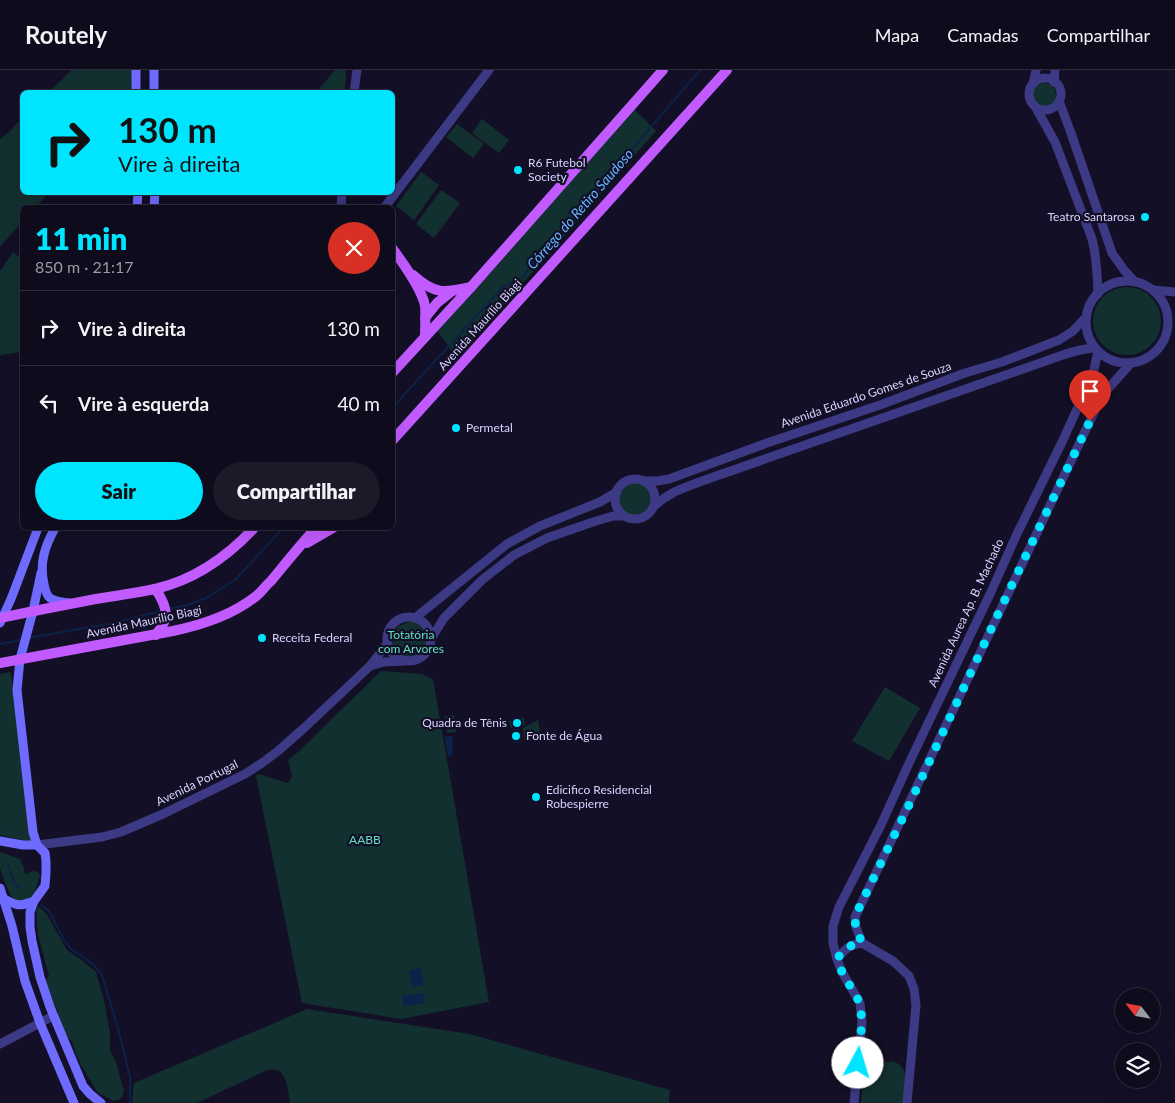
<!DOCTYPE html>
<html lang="pt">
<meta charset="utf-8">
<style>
body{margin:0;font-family:Lato,sans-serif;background:#1c1929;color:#f1f3f6;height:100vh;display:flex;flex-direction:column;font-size:19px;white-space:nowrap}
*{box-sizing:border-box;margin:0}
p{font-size:16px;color:#9b9ba3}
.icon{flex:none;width:28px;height:28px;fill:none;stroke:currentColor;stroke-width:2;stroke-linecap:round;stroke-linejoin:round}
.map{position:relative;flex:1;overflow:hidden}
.drawer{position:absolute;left:20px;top:135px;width:375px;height:325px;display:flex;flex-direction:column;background:#0e0b1c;border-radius:8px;box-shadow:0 5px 20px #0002,0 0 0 1px #2e2b3b}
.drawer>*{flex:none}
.hud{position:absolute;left:20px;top:20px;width:375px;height:105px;border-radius:8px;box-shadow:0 5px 20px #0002,0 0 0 1px #2e2b3b;background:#00e5ff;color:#111;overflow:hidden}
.needle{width:32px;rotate:301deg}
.tools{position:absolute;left:1115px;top:918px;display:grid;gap:10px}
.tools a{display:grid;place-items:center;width:45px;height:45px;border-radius:50%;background:#0e0b1c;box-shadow:0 5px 20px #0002,0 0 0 1px #2e2b3b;font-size:25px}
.pin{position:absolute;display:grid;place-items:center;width:42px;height:42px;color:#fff;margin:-51px -21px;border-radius:50% 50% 50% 0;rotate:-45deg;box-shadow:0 0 5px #0007}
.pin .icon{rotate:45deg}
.me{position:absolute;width:55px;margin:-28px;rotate:6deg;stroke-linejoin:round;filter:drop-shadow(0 0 4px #0008)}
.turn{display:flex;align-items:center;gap:18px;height:105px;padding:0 15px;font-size:22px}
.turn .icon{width:65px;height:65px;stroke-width:2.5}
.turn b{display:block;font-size:35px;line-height:42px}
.round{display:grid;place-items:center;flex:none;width:52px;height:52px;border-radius:26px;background:#1c1929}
.headline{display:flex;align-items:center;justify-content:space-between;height:85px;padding:0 15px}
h1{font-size:30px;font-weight:800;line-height:38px;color:#00e5ff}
.cta{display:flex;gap:10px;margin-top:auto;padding:10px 15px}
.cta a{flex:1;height:58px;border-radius:30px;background:#00e5ff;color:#111;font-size:20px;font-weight:800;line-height:58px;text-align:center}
.cta a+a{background:#1c1929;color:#f1f3f6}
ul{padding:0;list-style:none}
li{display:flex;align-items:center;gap:15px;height:75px;padding:0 15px;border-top:1px solid #2e2b3b}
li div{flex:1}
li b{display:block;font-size:19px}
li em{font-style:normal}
header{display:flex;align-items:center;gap:30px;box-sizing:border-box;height:70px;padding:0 25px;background:#0e0b1c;border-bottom:1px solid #2e2b3b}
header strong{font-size:24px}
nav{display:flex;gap:28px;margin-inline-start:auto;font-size:18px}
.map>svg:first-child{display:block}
</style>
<header>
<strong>Routely</strong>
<nav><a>Mapa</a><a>Camadas</a><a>Compartilhar</a></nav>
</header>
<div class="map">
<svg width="1175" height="1033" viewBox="0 0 1175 1033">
<rect width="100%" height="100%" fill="#130f26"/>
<g fill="#12302f">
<polygon points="72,0 133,0 132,22 49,22"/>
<polygon points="335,0 345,0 346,6 345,22 318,22 317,21"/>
<circle cx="1044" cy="25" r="12"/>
<polygon points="634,39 656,61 457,288 436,259"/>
<polygon points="22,48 22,122 49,123 35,137 22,138 22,152 0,177 0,69 8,63"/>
<polygon points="482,49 509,70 499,83 472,63"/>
<polygon points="457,54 484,74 473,88 446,67"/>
<polygon points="421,102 439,115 414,150 396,136"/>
<polygon points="441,120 460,133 434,168 416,154"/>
<polygon points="13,182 22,189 22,282 0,285 0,201"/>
<circle cx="1127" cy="251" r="34"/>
<circle cx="635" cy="429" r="17"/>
<circle cx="411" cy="571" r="19"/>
<polygon points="381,601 422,604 433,609 489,932 401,949 302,933 256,706 258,704 288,713 292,706 288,690 298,682"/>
<polygon points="11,602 32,772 0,765 0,604"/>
<polygon points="885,617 920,638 889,691 852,671"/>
<polygon points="454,645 456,662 447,663 445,646"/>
<polygon points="524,648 525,655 511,658 509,651"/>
<polygon points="538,650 541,669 524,671 523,658"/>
<polygon points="0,782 20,789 24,798 25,804 34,801 38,802 40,805 35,822 28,830 19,832 11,826 5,813 0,798"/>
<polygon points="39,837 46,843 67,880 80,889 96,902 104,930 110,963 110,981 116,992 124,1021 121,1029 114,1031 98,1023 82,997 76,984 72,971 65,964 58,951 58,941 50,930 45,911 49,906 38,865 36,840"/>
<path d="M307,939L470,964L670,1020L669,1033H290C288,1023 288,1003 276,1000C273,999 270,1000 267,1000L197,1033H132L134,1013Z"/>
<path d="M882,992C886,992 891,991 894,992C911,996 904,1021 903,1033H861L864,999L868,995Z"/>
</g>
<g fill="#0c2248">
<polygon points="519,659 521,672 513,673 512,660"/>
<polygon points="453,666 452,686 448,687 445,667"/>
<polygon points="421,898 424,915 413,917 409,900"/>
<polygon points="423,923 424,933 404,936 402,926"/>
</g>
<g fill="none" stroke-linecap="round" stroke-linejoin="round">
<g stroke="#0c2248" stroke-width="2">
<polyline points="392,338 504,216 522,207 700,0"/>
<polyline points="168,539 188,535 206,528 235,510 283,458"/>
<polyline points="28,568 114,553 161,541"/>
<polyline points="0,574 21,570"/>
<polyline points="0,756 0,757"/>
<polyline points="8,794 15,814 19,817"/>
<polyline points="41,835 49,841 64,870 71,879 93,894 102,905 119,962 130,1007 130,1033"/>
</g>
<g stroke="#3d3a85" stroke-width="9">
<circle cx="1045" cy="24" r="16"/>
<polyline points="1054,12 1055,0"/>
<polyline points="1033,14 1036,0"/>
<polyline points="354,22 357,0"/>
<polyline points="1059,31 1071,63 1112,183 1124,200 1135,212"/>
<path d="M1036,38L1055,72L1092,169C1097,187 1097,205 1098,224"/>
<polyline points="341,138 342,122"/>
<polyline points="384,138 489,0"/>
<circle cx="1127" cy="252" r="41"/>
<polyline points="1153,220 1175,222"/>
<circle cx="635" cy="429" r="20"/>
<polyline points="645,411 657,411 669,409 767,373 880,335 965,303 1002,292 1059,270 1073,261 1087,246"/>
<path d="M654,436C670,422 683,418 702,411L1043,292C1060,286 1077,279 1095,278"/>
<circle cx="409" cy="569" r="22"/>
<polyline points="415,548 507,474 540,456 600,432 617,422"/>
<polyline points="431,569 444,548 482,510 514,485 547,468 593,452 613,446 624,446"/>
<polyline points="370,596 384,592 404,591"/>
<polyline points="37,775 102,767 121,762 163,744 245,704 262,693 278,681 303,659 370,596 387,574"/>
<path d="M837,889C845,879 849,875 862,873"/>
<polyline points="0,974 53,946"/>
<polyline points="854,1033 862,952 860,933 842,902 837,889 833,873 833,856 839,837 881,755 910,691 991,522 1016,466 1063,370 1093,304 1098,281"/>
<polyline points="907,1033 916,935 914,919 909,906 893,891 862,873 856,857 855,847 1097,336 1107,320 1131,293"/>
</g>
<g stroke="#6f6bff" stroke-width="9">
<polyline points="136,0 136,22"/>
<polyline points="154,0 154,22"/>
<polyline points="137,138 138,122"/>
<polyline points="154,138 155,122"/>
<path d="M55,458C45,476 39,493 44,514C45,519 46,525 50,528C55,532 63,532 69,533"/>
<polyline points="41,503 33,541 20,589 17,620 33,762 37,775 45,783 46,791 46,803 45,816 34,831 30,842 30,857 32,871 40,907 50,937 83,1016 90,1024 101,1033"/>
<polyline points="0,553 11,529 38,458"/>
<polyline points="0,771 23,775 37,775"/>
<polyline points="0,818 12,856 25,911 40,953 74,1033"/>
<path d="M3,828C16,836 20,837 34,831"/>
</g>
<g stroke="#c25bff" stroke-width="10">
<path d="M392,178C403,193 422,219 425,236C426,246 425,257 425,267"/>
<path d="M413,205C435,225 444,223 471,217"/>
<polyline points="425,248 437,233 452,221"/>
<polyline points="392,303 471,217 663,0"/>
<polyline points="392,371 727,0"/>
<polyline points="307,473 333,458"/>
<path d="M155,519C161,526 168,540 165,550C163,556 159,560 156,565"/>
<path d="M0,548C34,541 68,534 102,528C119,525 137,523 155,519C194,510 227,487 254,458"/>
<path d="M0,593L173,561C202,555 231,546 255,527C261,523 265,516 271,511C286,493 300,475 316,458"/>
</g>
</g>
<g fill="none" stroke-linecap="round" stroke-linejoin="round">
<path stroke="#00e5ff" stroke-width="9" stroke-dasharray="0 16.2" d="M858,993L862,952L860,933L842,902L837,889C845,878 849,875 862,873C856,858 852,854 859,838L911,731L999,542L1090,351"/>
</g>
<g fill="#00e5ff" stroke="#130f26" stroke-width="2">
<circle cx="518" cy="100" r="5"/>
<circle cx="1145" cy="147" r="5"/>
<circle cx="456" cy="358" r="5"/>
<circle cx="262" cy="568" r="5"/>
<circle cx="517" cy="653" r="5"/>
<circle cx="516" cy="666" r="5"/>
<circle cx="536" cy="727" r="5"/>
</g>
<g text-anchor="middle" stroke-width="4.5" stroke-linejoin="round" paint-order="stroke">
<g font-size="12" fill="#d9d4ff" stroke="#130f26" text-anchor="start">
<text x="528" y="97">R6 Futebol<tspan x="528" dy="14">Society</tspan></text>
<text x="1135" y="151" text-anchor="end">Teatro Santarosa</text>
<text x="466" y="362">Permetal</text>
<text x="272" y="572">Receita Federal</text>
<text x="507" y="657" text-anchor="end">Quadra de Tênis</text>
<text x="526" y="670">Fonte de Água</text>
<text x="546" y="724">Edicifico Residencial<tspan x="546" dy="14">Robespierre</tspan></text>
</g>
<g font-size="12" fill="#d9d4ff" stroke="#130f26">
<text transform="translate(480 255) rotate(-48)" y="4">Avenida Maurílio Biagi</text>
<text transform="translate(866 325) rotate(-19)" y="4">Avenida Eduardo Gomes de Souza</text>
<text transform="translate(966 543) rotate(-65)" y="4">Avenida Aurea Ap. B. Machado</text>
<text transform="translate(144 552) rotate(-12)" y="4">Avenida Maurílio Biagi</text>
<text transform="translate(197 713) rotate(-26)" y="4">Avenida Portugal</text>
</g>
<g font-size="12" fill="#5fe0c0" stroke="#130f26">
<text x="411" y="569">Totatória<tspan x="411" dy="14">com Arvores</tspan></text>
<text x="365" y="774">AABB</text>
</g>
<g font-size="14" font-style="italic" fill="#62b6ff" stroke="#130f26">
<text transform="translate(580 139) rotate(-49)" y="5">Córrego do Retiro Saudoso</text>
</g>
</g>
</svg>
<div class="tools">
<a><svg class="needle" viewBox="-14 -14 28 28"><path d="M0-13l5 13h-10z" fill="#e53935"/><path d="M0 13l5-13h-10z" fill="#9b9ba3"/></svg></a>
<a><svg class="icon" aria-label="layers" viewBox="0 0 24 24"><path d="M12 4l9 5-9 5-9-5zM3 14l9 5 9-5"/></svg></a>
</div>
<div class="pin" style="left:1090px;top:351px;background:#d93025"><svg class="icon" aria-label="arrive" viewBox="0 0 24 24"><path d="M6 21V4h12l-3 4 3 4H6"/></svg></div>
<svg class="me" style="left:858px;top:993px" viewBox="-20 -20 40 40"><circle r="19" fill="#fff"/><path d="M0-13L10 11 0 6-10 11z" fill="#00e5ff"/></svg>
<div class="hud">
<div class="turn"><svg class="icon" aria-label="right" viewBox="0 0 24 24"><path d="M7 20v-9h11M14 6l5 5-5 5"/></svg><div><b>130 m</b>Vire à direita</div></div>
</div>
<section class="drawer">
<div class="headline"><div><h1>11 min</h1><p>850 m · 21:17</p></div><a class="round" style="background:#d93025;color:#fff"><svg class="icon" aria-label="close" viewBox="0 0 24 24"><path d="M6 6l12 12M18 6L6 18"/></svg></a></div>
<ul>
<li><svg class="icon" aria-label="right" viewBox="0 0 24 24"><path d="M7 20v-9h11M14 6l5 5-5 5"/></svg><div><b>Vire à direita</b></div><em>130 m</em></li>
<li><svg class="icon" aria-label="left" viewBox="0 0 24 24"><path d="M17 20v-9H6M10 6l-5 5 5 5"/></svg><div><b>Vire à esquerda</b></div><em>40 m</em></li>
</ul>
<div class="cta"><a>Sair</a><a>Compartilhar</a></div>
</section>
</div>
